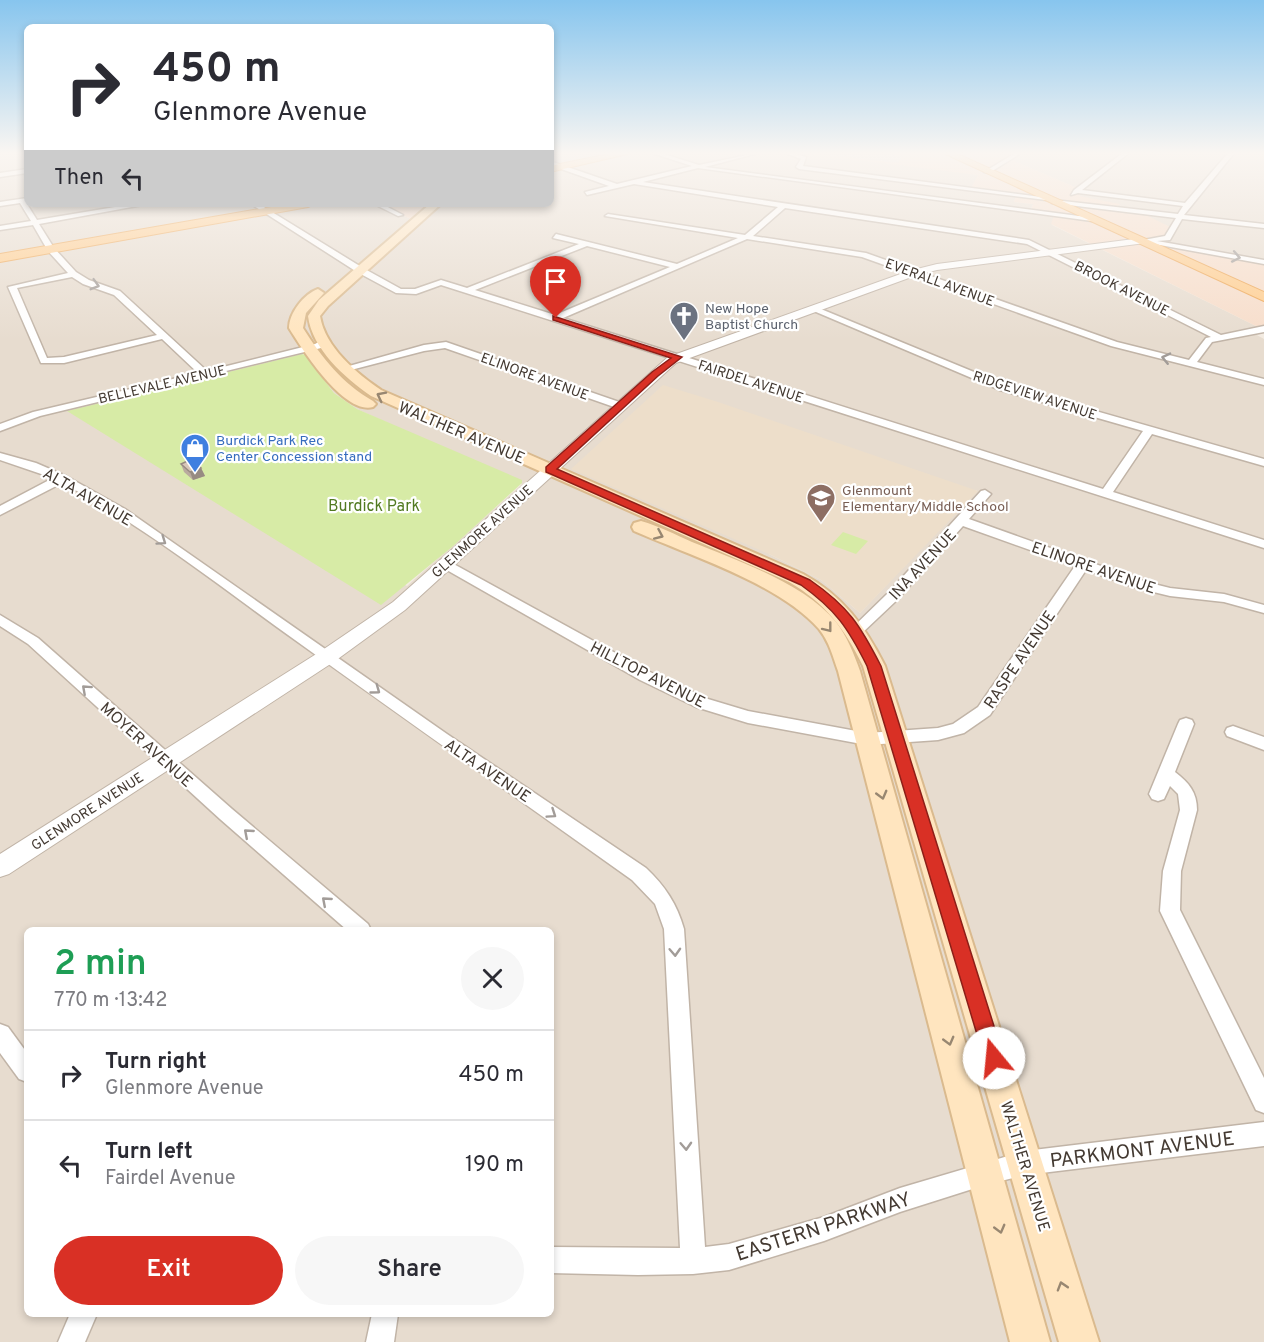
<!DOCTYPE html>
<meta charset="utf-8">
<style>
body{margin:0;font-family:Overpass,sans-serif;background:#f7f7f7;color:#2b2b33;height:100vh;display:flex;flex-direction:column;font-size:22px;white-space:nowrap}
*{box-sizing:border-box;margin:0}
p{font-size:20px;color:#7c7c81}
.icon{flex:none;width:33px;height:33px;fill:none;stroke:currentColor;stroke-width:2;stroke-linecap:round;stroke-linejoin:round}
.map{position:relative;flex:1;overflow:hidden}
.sheet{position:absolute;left:24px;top:927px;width:530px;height:390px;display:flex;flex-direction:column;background:#fff;border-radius:9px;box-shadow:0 3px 9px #0003}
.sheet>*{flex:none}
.hud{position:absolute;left:24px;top:24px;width:530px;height:183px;border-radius:9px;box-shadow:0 3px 9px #0003;background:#fff;color:#2b2b33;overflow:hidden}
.pin{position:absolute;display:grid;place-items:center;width:51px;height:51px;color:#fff;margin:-62px -26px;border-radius:50% 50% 50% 0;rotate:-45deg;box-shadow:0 0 6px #0007}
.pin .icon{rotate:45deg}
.me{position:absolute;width:66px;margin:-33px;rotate:343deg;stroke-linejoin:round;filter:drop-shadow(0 0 4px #0008)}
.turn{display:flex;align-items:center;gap:21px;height:126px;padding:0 30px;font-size:27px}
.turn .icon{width:78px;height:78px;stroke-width:2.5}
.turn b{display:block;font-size:42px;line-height:51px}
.then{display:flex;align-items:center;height:57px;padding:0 30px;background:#0003;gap:12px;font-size:22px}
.round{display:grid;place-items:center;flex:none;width:63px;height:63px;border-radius:32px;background:#f7f7f7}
.head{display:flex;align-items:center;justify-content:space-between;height:102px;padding:0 30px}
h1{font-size:36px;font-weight:600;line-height:45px;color:#1e9e55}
.cta{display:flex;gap:12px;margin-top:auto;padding:12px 30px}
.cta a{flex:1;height:69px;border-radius:36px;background:#d93025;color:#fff;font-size:24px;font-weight:600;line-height:69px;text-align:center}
.cta a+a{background:#f7f7f7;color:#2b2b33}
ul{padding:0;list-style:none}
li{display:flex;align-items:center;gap:18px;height:90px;padding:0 30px;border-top:2px solid #e1e1e2}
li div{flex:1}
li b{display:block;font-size:22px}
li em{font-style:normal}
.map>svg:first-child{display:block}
</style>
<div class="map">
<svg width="1264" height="1342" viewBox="0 0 1264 1342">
<rect width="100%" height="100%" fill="#f3ebe1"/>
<g fill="#e7dccf" fill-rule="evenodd">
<path d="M0,152H27V204H378L413,220L430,204H550L551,152H811L810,154L937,169L979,175L970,190L1016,195L1014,202L1033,204L1031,209L1055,213L1052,225L1264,330L1255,334L1264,339V1342H0ZM302,354L305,355L334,393L357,409L522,484L407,586L68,411ZM977,490L860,613L821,580L769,554ZM27,930H550V1314H27Z"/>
<polygon points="993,152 1264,152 1264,263 1171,245 1161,241 1176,230 1139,214 1078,196 1084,191"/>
</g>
<g fill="#f7ddca">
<polygon points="811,152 996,153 1084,191 1079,196 1120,204 1117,207 1140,212 1176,230 1169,239 1163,241 1171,243 1171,245 1264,263 1264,330 1051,224 1055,213 1031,210 1033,204 1014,202 1016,196 970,190 978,175 809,154"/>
<polygon points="378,204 430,204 413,220"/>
</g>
<polygon fill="#eddeca" points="663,385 718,402 978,491 860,613 821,580 769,554 571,469"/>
<g fill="#d7eba6">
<polygon points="302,354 305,355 334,393 357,409 522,480 522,483 452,547 381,605 67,411"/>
<polygon points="843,532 868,541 856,554 831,545"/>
</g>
<polygon fill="#e2dedb" points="820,152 874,152 902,156 898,163 817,154"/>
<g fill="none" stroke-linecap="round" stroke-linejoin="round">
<g stroke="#c1b4a7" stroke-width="3">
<g id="minor">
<path d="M649,152H657L699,165L762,152L705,167L1094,218L1092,221L698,168L643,182L1029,240L1221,335L1264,326V332L1212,342L1197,362L1264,379V385L1111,346L862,257L747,239L563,318L1103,489L1143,431L1000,390L809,309L816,307L1008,386L1264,459V466L1152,434L1113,492L1264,540V548L441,285L416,294L396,293L357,272L251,204H259L363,268L401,289H415L441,280L467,288L579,244L553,238L556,234L677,264L738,238L605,216L608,214L745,235L778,207L634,184L587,195L585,192L609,186L550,165V161L617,184L692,166ZM785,208L1027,244L1211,337L1206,338L1189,360L1117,342L866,253L753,236ZM587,246L670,267L555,315L475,290Z"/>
<polygon points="783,152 791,152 806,157 803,166 1049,198 1046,200 799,169 796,167 801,159"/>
<polygon points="1017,152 1023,152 989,173 984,172"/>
<polygon points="1124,152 1130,152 1082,190 1185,203 1229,152 1235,152 1184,215 1264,224 1264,228 1182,219 1170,240 1157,241 1264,260 1264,264 1138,241 1165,236 1176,218 1052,203 1054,200 1178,214 1183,206 1078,193 1071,195 1074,190"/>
<polygon points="27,169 27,173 0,177 0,173"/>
<path d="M27,198V204L37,220L133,204H148L39,224L54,248L76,272L89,280L120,291L207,371L315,344L324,339L329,342L321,348L40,416L0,431V424L33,412L198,373L162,339L64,363H41L8,287L68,273L48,251L33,225L0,230V226L31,221L20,203L0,206V202ZM72,277L83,284L114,295L157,335L64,357L47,358L17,288Z"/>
<polygon points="374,204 382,204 403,215 398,216"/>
<polygon points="446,342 625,404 626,406 617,408 445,348 424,351 347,371 342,368 424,345"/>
<path d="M0,453L36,463L66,476L125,509L447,734L646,868C665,886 677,904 684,929L705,1247L729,1244L824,1217L900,1188L1025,1151L1264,1122V1146L1025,1175L985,1185L900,1212L824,1241L729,1270L693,1274L638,1275L550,1273V1247L680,1248L664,929L655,904L632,880C520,800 407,721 295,640C219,586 145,526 62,483L0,515V506L53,478L0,460Z"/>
<polygon points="985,490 991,494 969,519 1146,582 1170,588 1224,594 1264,605 1264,613 1224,602 1170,596 1137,588 1086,570 990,715 964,733 938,740 867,745 748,723 696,707 640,680 438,565 445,561 450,562 650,672 708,699 748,711 867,733 938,728 953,724 978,707 1075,566 963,526 897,600 861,634 851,634 849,631 887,594 981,491"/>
<polygon points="0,615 38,638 232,809 368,924 371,930 347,930 220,819 28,644 0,626"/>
<path d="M1186,718L1192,720L1194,724L1175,772C1189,783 1197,792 1197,810L1181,871L1180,910L1264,1078V1113L1256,1110L1160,911L1163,871L1180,810L1178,794L1170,786L1164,799L1158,801L1152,799L1149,794L1178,724L1180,720Z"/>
<polygon points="1233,726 1264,737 1264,750 1227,736 1225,732 1227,728"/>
<polygon points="0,1024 8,1027 27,1053 27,1082 19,1079 0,1053"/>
<polygon points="70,1314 97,1314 85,1342 58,1342"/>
<polygon points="372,1314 398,1314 394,1342 366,1342"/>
</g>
</g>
<g stroke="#c1b4a7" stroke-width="2">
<polygon id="tertiary" points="1142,238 1147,241 1145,243 937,270 917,275 676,363 405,610 335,661 9,874 0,877 0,854 321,651 393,602 668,357 909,271 937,264"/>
</g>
<g stroke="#daba8e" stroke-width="4">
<g id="secondary">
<path d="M430,204H441L328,306L320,316C325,347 356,373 381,390L803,574C843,596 865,626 885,666L1099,1342H1059L863,666C845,629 825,603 789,582L371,396C345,378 312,349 308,316L319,300Z"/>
<path d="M318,289L324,293L306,313L303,328C322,358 342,383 373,401L376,404L373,407C344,415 302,349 289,328C289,313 304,294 318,289Z"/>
<path d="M641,521C659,526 676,535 692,542C738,561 804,583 836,622C847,636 854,654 860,671L1050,1342H1010L838,671C833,657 829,641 819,629C778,583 691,556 634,531L632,527L634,523Z"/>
</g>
</g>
<g stroke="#eea755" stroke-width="2">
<g id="primary">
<polygon points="619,152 636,152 550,172 550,166"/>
<polygon points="941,152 953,152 1264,292 1264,301"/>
<polygon points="288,204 314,204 308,207 0,262 0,254"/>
</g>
</g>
<use href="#minor" fill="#fff" fill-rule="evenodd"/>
<use href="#tertiary" fill="#fff" fill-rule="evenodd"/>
<use href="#secondary" fill="#ffe5bf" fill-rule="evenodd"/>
<use href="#primary" fill="#ffcd8e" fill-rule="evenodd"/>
</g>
<polygon fill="#baab9f" points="181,464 201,468 205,476 193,480 184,472"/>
<polygon fill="#978b82" points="201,468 205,476 193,480 190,472"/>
<polygon fill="#d8c7b9" stroke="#978b82" stroke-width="1.5" points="192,459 201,468 190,472 181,464"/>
<defs><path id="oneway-chevron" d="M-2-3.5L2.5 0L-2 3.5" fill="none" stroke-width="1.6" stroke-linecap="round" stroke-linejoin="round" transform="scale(1.5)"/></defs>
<g stroke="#a29c98">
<use href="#oneway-chevron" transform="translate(1236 257) rotate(11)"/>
<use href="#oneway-chevron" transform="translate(95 285) rotate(16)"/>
<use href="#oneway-chevron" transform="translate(1166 358) rotate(-167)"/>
<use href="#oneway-chevron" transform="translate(162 541) rotate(35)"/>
<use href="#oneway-chevron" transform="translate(86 689) rotate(-138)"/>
<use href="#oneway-chevron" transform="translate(376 690) rotate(36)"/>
<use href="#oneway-chevron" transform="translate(552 814) rotate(34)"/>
<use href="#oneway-chevron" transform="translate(248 833) rotate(-139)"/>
<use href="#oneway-chevron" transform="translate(326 901) rotate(-139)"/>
<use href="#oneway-chevron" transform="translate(675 952) rotate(87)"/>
<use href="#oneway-chevron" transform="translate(686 1146) rotate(87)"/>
</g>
<g stroke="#988771">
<use href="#oneway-chevron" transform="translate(381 396) rotate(-153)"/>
<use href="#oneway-chevron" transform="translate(659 535) rotate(24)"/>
<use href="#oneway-chevron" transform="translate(828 628) rotate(52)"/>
<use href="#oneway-chevron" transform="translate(882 795) rotate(75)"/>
<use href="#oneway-chevron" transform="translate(949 1041) rotate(75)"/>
<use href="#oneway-chevron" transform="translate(1000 1229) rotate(75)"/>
<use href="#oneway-chevron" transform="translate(1062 1286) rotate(-107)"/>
</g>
<linearGradient id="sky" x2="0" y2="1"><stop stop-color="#87c5ee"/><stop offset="0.45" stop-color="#faf6f2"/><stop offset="1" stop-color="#faf6f2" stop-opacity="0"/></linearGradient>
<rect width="1264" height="340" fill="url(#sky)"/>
<path fill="#d93025" stroke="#8d1f18" stroke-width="1.5" d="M553,316L682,357L658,376L557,469L810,580C849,607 860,625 881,666L1004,1058L1001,1065L994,1068L987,1065L984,1058L867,666C848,628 836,610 801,585L546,472V467L652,372L671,358L553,320Z"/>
<defs>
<g id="church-pin" transform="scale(1.5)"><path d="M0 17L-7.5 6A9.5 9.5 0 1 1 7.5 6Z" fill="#6b7280" stroke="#fff"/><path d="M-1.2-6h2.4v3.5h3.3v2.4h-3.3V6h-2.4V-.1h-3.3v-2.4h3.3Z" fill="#fff"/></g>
<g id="shop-pin" transform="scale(1.5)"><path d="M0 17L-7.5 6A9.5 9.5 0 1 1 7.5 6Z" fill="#3f7fe0" stroke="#fff"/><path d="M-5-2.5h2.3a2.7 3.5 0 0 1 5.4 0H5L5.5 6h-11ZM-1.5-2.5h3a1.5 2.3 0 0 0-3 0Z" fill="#fff"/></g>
<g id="school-pin" transform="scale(1.5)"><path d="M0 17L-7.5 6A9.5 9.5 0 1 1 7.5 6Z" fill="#8d6e63" stroke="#fff"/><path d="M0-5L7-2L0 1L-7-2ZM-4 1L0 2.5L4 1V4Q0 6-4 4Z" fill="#fff"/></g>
</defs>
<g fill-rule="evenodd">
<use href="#church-pin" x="684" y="316"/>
<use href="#shop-pin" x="195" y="448"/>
<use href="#school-pin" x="821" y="498"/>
</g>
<g text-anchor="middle" stroke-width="4.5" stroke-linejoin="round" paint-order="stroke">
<g font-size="14" fill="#443a32" stroke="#fff">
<text transform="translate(940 282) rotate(20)" y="5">EVERALL AVENUE</text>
<text transform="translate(1122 288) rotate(27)" y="5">BROOK AVENUE</text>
<text transform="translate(535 376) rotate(20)" y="5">ELINORE AVENUE</text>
<text transform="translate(751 381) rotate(18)" y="5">FAIRDEL AVENUE</text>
<text transform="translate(162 384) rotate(-13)" y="5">BELLEVALE AVENUE</text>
<text transform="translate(1035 395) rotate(18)" y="5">RIDGEVIEW AVENUE</text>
<text transform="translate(482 531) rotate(-42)" y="5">GLENMORE AVENUE</text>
<text transform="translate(87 811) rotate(-33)" y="5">GLENMORE AVENUE</text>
</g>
<g font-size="14" fill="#5b616d" stroke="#fff" text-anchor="start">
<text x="705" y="313">New Hope<tspan x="705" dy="16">Baptist Church</tspan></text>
</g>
<g font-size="14" fill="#366cbe" stroke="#fff" text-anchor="start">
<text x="216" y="445">Burdick Park Rec<tspan x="216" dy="16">Center Concession stand</tspan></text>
</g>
<g font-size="14" fill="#785e54" stroke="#fff" text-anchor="start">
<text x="842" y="495">Glenmount<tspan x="842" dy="16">Elementary/Middle School</tspan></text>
</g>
<g font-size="16" fill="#443a32" stroke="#fff">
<text transform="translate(462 432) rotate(23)" y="6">WALTHER AVENUE</text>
<text transform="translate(88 496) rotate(30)" y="6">ALTA AVENUE</text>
<text transform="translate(922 564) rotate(-47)" y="6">INA AVENUE</text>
<text transform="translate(1094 567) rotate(19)" y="6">ELINORE AVENUE</text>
<text transform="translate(1019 659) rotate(-56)" y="6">RASPE AVENUE</text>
<text transform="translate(648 674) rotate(27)" y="6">HILLTOP AVENUE</text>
<text transform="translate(147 744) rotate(42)" y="6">MOYER AVENUE</text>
<text transform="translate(488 770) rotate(34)" y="6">ALTA AVENUE</text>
<text transform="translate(1026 1166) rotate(73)" y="6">WALTHER AVENUE</text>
</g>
<g font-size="16" fill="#517a21" stroke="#fff">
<text x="374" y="511">Burdick Park</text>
</g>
<g font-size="20" fill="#443a32" stroke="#fff">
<text transform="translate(1142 1149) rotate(-7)" y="7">PARKMONT AVENUE</text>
<text transform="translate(823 1226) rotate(-18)" y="7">EASTERN PARKWAY</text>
</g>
</g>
</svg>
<div class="pin" style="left:556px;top:318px;background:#d93025"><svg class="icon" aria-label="arrive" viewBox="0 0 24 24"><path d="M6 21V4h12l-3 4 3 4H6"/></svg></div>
<svg class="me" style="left:994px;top:1058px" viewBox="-20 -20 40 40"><circle r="19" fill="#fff"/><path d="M0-13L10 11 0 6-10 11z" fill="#d93025"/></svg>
<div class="hud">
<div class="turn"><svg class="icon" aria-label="right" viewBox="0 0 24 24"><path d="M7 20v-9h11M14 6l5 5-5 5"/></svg><div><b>450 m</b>Glenmore Avenue</div></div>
<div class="then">Then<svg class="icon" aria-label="left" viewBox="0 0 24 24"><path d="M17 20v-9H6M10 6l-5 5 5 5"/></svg></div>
</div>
<section class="sheet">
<div class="head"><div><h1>2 min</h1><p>770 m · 13:42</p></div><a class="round"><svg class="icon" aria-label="close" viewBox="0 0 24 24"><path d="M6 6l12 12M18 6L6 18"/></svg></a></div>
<ul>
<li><svg class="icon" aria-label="right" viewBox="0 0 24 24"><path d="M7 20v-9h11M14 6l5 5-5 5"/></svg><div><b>Turn right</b><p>Glenmore Avenue</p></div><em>450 m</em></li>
<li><svg class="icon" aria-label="left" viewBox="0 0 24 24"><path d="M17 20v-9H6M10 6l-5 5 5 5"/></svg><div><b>Turn left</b><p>Fairdel Avenue</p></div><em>190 m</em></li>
</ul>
<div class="cta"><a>Exit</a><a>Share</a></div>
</section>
</div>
